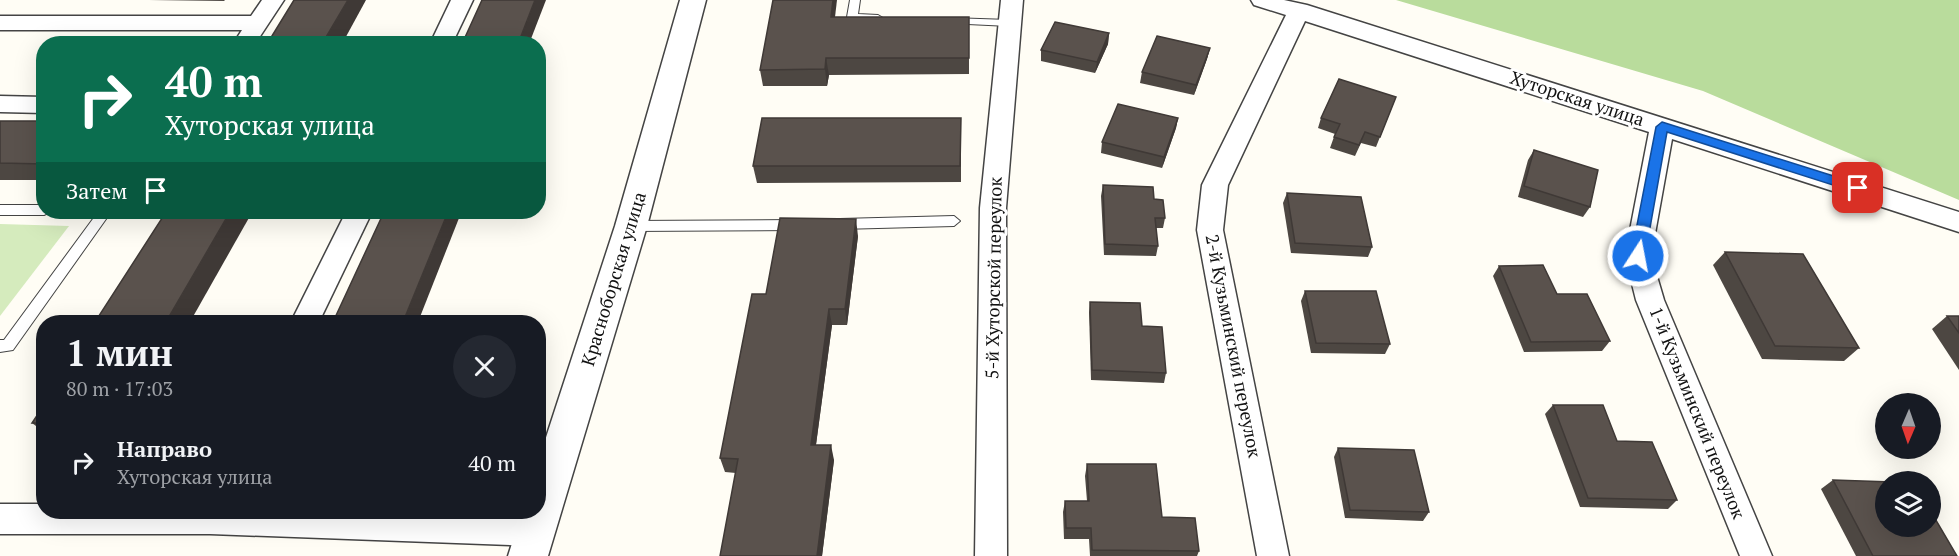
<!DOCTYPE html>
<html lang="ru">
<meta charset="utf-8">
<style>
body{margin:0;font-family:"PT Serif",serif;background:#242831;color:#f1f3f6;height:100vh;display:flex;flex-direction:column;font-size:22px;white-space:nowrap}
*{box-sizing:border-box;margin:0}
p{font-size:20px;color:#9ea1a6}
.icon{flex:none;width:33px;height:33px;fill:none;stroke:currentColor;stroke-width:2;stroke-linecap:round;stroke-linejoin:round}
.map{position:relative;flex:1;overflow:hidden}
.side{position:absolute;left:36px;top:315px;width:510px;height:204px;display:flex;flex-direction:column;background:#171b24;border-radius:24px;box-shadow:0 6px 24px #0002}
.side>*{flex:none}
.guide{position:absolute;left:36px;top:36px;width:510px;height:183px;border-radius:24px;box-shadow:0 6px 24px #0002;background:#0b6e4f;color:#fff;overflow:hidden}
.needle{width:39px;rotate:182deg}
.tools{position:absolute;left:1875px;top:393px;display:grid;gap:12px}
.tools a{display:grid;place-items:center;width:66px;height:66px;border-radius:50%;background:#171b24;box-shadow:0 6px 24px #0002;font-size:30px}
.pin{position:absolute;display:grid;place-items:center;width:51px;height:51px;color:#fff;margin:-26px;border-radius:12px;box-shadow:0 3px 9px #0006}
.me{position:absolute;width:66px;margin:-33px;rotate:11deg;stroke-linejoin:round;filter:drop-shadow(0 0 4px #0008)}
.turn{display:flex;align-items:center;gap:21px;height:126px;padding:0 30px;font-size:27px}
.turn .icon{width:78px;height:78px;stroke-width:2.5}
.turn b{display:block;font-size:42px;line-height:51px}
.then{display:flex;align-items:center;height:57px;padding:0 30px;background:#0003;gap:12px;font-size:22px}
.round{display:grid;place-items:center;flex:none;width:63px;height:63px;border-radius:32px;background:#242831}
.headline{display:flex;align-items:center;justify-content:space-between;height:102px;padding:0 30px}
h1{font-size:36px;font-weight:700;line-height:45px}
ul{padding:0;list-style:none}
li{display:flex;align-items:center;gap:18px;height:90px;padding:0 30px}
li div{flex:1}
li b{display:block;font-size:22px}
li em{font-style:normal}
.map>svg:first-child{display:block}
</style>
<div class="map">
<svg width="1959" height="556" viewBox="0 0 1959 556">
<rect width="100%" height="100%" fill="#fffdf5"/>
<polygon fill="#d5ebbd" points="0,224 69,226 0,316"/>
<polygon fill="#b9dc9c" points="1396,0 1959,0 1959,200 1703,91"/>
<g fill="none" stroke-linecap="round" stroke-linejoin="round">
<g stroke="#444" stroke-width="2">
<g id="service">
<polygon points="850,0 860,0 858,14 878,15 883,18 878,21 848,19 847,17"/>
<polygon points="951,18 1009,20 1014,23 1009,26 947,23 947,19"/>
<polygon points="0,205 44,205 44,212 50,212 44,215 0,215"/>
<polygon points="98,212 111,212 13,350 0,352 0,340 4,340"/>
<polygon points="954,216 960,221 954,226 840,229 834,224 840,219"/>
<polygon points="797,220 803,225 797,230 631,231 625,226 631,221"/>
</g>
</g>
<g stroke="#444" stroke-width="3">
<g id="minor">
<polygon points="262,0 284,0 255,44 233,44 242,30 0,30 0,16 251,16"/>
<polygon points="451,0 473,0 452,44 430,44"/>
<polygon points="1001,0 1023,0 1006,208 1007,556 975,556 980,208"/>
<polygon points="1251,0 1284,0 1307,5 1959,212 1959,232 1672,139 1651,256 1664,300 1772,556 1740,556 1636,300 1625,256 1649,132 1305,21 1228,185 1223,230 1289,556 1257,556 1197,230 1202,185 1286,15 1254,5"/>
<polygon points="0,96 44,97 44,113 0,112"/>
<polygon points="346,212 372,212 319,322 291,322"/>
<polygon points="0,504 44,504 44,512 410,512 537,516 548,520 553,531 548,542 537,546 210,534 0,534"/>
</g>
</g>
<g stroke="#444" stroke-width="3">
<polygon id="tertiary" points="680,0 706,0 647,226 548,556 508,556 522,512 538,512 538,462 615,226"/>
</g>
<use href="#service" fill="#fff" fill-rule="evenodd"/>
<use href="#minor" fill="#fff" fill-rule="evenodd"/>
<use href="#tertiary" fill="#fff" fill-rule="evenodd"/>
</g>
<g fill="#4d4742">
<polygon points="149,0 225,0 224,1"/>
<polygon points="835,17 969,17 969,74 829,75 827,86 763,86 760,70"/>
<polygon points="1109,33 1108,44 1095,73 1041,61 1041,50"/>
<polygon points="1210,48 1207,59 1194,95 1140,83 1142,72"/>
<polygon points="1396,97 1376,147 1361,143 1355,156 1330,148 1335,134 1318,128 1321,118"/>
<polygon points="961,118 961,182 757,183 753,166"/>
<polygon points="1178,118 1176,128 1162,168 1101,153 1102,142"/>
<rect x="0" y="121" width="44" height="59"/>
<polygon points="1534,150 1590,207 1583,217 1518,197 1528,160"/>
<polygon points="1103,185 1154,199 1165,218 1163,228 1156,228 1158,246 1156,256 1104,255 1101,196"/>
<polygon points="1287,193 1372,247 1368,257 1291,253 1283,203"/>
<polygon points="858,236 847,325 832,325 816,445 834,460 822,556 720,556 736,473 725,472 720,458 766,294"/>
<polygon points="1725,252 1859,348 1844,361 1762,359 1713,265"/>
<polygon points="1499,266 1557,294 1610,341 1602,351 1524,352 1493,276"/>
<polygon points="1305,291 1390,344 1385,354 1311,353 1301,301"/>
<polygon points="1090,302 1142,326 1166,373 1164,383 1091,380 1089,312"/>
<polygon points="1947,316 1959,316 1959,370 1932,329"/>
<polygon points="44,405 44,432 32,423"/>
<polygon points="1553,405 1617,441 1677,500 1668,509 1580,507 1545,414"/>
<polygon points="1338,448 1429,512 1423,521 1345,518 1334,457"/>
<polygon points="1087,464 1162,517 1199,551 1197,556 1090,556 1089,539 1064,539 1063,512 1065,501 1087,501 1085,476"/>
<polygon points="1833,480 1957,556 1856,556 1821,489"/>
</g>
<g fill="#3f3936">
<polygon points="348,0 366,0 342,44 322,44"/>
<polygon points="535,0 546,0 529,44 518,44"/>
<polygon points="833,0 837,0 833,34 831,17"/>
<polygon points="1109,33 1108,44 1095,73 1097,62"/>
<polygon points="1210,48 1207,59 1194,95 1196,85"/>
<polygon points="826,58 829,75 827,86 825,69"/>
<polygon points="1178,118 1176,128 1162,168 1164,157"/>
<polygon points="230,212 247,212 250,216 190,322 166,322"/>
<polygon points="448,212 460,212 461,213 418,322 403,322"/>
<polygon points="856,219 858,236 847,325 845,309"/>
<polygon points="829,309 832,325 814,459 811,445"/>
<polygon points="831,445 834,460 822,556 817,556"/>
</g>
<g fill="#5a524d" stroke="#3f3936" stroke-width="1.5">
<polygon points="294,0 348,0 322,44 267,44"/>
<polygon points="482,0 535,0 518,44 462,44"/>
<polygon points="773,0 833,0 831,17 969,17 969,58 826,58 825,69 760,70"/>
<polygon points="1055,22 1109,33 1097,62 1041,50"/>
<polygon points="1157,36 1210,48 1196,85 1142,72"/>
<polygon points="1339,79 1396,97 1380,137 1365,132 1359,145 1334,137 1340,124 1321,118"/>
<polygon points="1118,104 1178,118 1164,157 1102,142"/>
<polygon points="762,118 961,118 960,166 753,166"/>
<polygon points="0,121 44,121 44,164 0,163"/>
<polygon points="1534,150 1598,170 1590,207 1524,186"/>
<polygon points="1103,185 1153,187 1154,199 1163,200 1165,218 1155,218 1158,246 1105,244"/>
<polygon points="1287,193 1361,197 1372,247 1295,243"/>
<polygon points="166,212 230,212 166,322 95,322"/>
<polygon points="384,212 448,212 403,322 333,322"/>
<polygon points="780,218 856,219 845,309 829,309 811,445 831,445 817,556 720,556 738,459 720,458 752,294 766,294"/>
<polygon points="1725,252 1803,254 1859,348 1775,346"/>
<polygon points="1543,265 1557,294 1587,294 1610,341 1531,342 1499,266"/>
<polygon points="1305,291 1376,291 1390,344 1316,343"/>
<polygon points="1090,302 1140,303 1142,326 1162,327 1166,373 1092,370"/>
<polygon points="1947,316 1959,316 1959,333"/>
<polygon points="44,405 44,423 32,423"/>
<polygon points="1553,405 1603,405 1617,441 1652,442 1677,500 1588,498"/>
<polygon points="1338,448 1414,450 1429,512 1350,510"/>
<polygon points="1087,464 1156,464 1162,517 1195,518 1199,551 1092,550 1091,528 1066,528 1065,501 1089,501"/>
<polygon points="1833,480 1892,482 1886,482 1886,526 1930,526 1930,510 1957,556 1873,556"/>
</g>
<polygon fill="#1a73e8" stroke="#114b97" stroke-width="1.5" points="1662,122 1862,185 1864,188 1858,193 1667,132 1645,256 1643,259 1633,259 1631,256 1656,127"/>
<g text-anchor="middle" stroke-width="6" stroke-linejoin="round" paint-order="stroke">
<g font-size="18" fill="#111" stroke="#fff">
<text transform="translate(1577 99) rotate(18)" y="6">Хуторская улица</text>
<text transform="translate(994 278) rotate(-89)" y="6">5-й Хуторской переулок</text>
<text transform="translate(614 279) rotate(-73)" y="6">Красноборская улица</text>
<text transform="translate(1233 346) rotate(79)" y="6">2-й Кузьминский переулок</text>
<text transform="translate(1697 413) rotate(68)" y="6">1-й Кузьминский переулок</text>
</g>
</g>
</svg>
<div class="tools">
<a><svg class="needle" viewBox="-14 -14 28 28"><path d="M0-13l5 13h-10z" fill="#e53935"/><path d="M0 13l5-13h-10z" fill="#9ea1a6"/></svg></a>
<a><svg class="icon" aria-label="layers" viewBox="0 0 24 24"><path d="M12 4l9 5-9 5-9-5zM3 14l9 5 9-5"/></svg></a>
</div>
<div class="pin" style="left:1858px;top:188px;background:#d93025"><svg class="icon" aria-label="arrive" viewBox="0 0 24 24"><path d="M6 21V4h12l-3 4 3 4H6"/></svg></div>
<svg class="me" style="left:1638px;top:256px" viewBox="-20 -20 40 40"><circle r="17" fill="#1a73e8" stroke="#fff" stroke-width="3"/><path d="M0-11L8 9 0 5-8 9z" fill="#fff"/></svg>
<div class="guide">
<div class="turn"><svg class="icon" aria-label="right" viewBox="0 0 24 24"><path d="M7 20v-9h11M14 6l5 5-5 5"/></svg><div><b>40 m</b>Хуторская улица</div></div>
<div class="then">Затем<svg class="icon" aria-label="arrive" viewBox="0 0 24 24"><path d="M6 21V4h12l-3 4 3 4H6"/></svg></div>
</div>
<section class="side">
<div class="headline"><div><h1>1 мин</h1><p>80 m · 17:03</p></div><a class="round"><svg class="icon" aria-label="close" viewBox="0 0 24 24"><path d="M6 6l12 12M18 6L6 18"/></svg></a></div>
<ul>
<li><svg class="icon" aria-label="right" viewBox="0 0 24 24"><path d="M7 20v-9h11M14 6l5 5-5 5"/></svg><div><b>Направо</b><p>Хуторская улица</p></div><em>40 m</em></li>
</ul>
</section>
</div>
